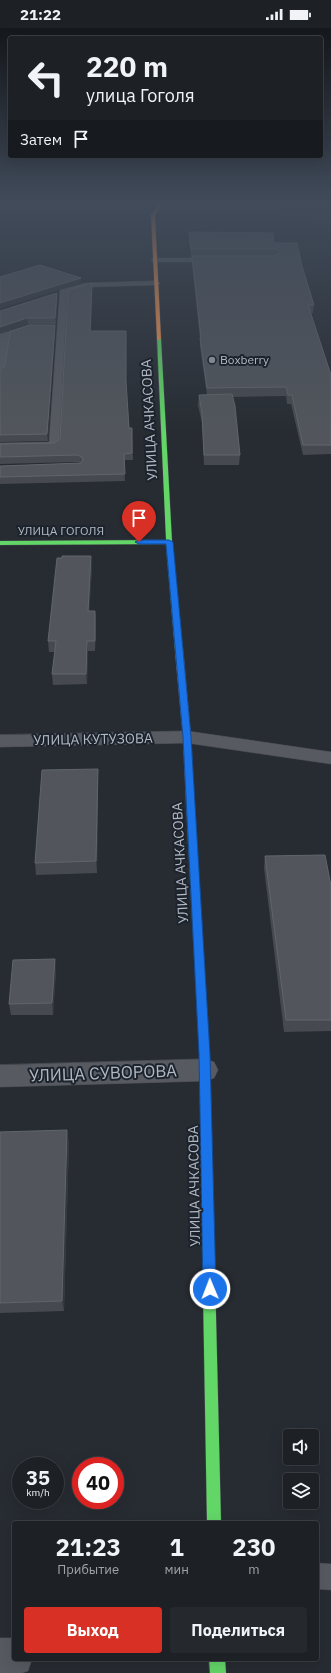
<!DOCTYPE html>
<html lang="ru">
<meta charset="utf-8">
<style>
body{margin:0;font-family:"IBM Plex Sans",sans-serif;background:#25292e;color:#f1f3f6;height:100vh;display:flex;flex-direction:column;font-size:15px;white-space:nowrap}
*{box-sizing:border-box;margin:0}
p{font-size:13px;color:#a0a3a7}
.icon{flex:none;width:22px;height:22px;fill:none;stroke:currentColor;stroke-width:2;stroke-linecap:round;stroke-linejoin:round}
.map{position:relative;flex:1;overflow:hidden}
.side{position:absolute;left:12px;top:1493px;width:307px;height:140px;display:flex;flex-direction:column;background:#1d2126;border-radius:4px;box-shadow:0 4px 16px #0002,0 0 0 1px #3b3e43}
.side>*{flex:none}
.top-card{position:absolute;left:8px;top:8px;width:315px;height:122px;border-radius:4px;box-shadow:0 4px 16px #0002,0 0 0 1px #3b3e43;background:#1d2126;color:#f1f3f6;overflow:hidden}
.controls{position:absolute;left:283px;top:1401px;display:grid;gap:8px}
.controls a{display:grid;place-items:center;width:36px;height:36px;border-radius:4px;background:#1d2126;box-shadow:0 4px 16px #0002,0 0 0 1px #3b3e43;font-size:20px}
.speed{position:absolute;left:12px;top:1429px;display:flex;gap:8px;font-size:20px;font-weight:700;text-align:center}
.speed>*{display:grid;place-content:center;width:52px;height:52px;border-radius:50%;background:#1d2126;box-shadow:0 4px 16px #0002,0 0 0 1px #3b3e43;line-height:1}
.speed small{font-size:10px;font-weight:400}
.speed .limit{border:6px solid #d22;background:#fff;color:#111}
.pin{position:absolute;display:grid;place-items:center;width:34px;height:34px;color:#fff;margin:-41px -17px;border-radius:50% 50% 50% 0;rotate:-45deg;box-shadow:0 0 4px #0007}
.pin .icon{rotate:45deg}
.me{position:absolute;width:44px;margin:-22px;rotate:359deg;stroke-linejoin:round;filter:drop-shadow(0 0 3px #0008)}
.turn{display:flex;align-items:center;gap:14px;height:84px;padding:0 12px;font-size:18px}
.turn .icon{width:52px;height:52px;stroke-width:2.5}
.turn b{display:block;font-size:28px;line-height:34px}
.then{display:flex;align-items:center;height:38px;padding:0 12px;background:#0003;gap:8px;font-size:15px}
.eta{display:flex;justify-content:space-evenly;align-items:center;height:68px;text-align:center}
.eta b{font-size:24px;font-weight:700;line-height:28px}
.cta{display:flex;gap:8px;margin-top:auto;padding:8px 12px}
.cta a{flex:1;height:46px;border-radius:4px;background:#d93025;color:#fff;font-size:16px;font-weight:700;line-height:46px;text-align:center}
.cta a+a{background:#25292e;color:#f1f3f6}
.status{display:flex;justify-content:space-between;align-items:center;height:28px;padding:0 20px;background:#1d2126;direction:ltr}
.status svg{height:11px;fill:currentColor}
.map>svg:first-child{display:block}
</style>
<div class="status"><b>21:22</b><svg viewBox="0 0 49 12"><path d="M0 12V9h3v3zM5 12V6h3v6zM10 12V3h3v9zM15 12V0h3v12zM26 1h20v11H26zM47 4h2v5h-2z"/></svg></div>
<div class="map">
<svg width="331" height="1645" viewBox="0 0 331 1645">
<rect width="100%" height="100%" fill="#272c32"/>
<g fill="#2b3c3c">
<polygon points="0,176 130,176 114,185 81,184 33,179 0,187"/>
<polygon points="230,176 331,176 331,196 228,179"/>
</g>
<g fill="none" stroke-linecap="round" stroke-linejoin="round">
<g stroke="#45484d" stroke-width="1">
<g id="lane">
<polygon points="152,230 213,230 217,232 213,234 152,234"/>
<polygon points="156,253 160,255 159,257 87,259 67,266 59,417 54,420 0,421 0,415 49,414 60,262 86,255"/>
<polygon points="30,297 33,297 34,299 33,301 9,309 4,344 0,347 0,306"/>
<polygon points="317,1535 331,1536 331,1562 317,1561"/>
</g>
</g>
<g stroke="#45484d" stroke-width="1">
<g id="street">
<polygon points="187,703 331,724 331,736 187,715 0,719 0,707"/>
<polygon points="205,1031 214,1034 218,1042 214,1050 205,1053 0,1059 0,1037"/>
<polygon points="0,1610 14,1610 14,1631 32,1631 28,1643 22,1645 0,1645"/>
</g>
</g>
<g stroke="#45484d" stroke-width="1">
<g id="fast">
<polygon points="157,310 161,311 172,514 184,633 180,635 176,633 166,516 0,517 0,513 166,512"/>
<polygon points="190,768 194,771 210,1036 209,1039 205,1040 201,1039 200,1036 186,771"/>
<polygon points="208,1199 212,1201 214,1205 221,1495 207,1495 202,1205 204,1201"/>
<polygon points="209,1631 225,1631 226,1645 210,1645"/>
</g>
</g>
<g stroke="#45484d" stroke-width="1">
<g id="slow">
<polygon points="159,176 163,176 155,187 161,311 159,312 157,311 151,187"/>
<polygon points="177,631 180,631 184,633 191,709 194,771 190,774 186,771 183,709 176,633"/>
</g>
</g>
<g stroke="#45484d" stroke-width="1">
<polygon id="jam" points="205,1032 209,1033 210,1036 214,1205 212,1209 208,1211 204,1209 202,1205 200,1036 201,1033"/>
</g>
<use href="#lane" fill="#575a61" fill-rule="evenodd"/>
<use href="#street" fill="#575a61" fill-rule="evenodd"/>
<use href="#fast" fill="#63d668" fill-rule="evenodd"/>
<use href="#slow" fill="#ff974d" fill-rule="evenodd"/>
<use href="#jam" fill="#b3261e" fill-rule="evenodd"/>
</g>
<g fill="#464a50">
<polygon points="189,204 274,215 302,238 314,277 313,285 311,285 331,347 331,426 303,427 291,376 287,376 286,368 232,369 240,427 239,437 204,437 202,395 198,377 199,367 207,367 200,318 200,310 192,236 192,228 191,228 189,211"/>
<polygon points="92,260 91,303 126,355 129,400 132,400 133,432 124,432 125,453 0,456 0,438 81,435 77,434 0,436 0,416 54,415 60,411"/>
<polygon points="57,265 57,270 56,296 28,296 0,305 0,283"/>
<polygon points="55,297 55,302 48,413 0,414 0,342"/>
<polygon points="92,538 89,583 95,583 96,593 95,623 88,623 87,656 53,657 52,646 55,624 49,624 48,613"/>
<polygon points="98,752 97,845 36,847 35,835"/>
<polygon points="265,828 331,858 331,1003 284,1004 264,840"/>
<polygon points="56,943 53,987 11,987 9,976"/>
<polygon points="0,1104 69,1113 64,1283 0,1285"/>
</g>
<g fill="#35393f">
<polygon points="81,250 81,255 0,281 0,275"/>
<polygon points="92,255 92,260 90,309 90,303"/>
<polygon points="57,265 57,270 56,296 55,290"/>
<polygon points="27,290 28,296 0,305 0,299"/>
<polygon points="55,297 55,302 48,413 47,406"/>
<polygon points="91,528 92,538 89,593 88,583"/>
<polygon points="95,583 96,593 95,623"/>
<polygon points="87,613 88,623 87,656 86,646"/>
<polygon points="98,741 98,752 97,845 96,833"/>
<polygon points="55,931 56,943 53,987 52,975"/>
<polygon points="67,1102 69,1113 64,1283 62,1273"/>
</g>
<g fill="#52565c" stroke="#60656c">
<polygon points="189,204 273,205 274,215 297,215 302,238 314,277 308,277 331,347 331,417 303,417 292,367 288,367 286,359 207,360 200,310 201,310 192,228 275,228 281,224 275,221 191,221"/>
<polygon points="40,237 81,250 0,275 0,249"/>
<polygon points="92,255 90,303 126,303 126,353 129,400 132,400 132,425 124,426 125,446 0,449 0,438 81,435 83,432 82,429 77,427 0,429 0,416 54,415 60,411 68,262"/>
<polygon points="57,265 55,290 27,290 0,299 0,283"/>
<polygon points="29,297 55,297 47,406 0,407 0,342 5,338 10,304"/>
<polygon points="232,366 235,378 240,427 204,427 202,385 199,367"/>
<polygon points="62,528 91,528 88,583 95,583 95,613 87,613 86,646 52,646 56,613 48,613 57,530 62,530"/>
<polygon points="98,741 96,833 35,835 42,742"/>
<polygon points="325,827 331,858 331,992 286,992 265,828"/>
<polygon points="55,931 52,975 9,976 13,932"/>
<polygon points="67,1102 62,1273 0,1275 0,1104"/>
</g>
<linearGradient id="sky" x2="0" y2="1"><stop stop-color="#15181c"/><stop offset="0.43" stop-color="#414b5a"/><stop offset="1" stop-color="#414b5a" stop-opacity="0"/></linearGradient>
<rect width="331" height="406" fill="url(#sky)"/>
<polygon fill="#1a73e8" stroke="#114b97" points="169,512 173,514 191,709 210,1026 216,1261 214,1265 210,1267 205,1265 203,1261 199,1026 183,709 166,516 139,516 135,514 139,512"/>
<circle fill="#818790" stroke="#1c232c" stroke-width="1.5" cx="212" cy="332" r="4"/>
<g text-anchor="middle" stroke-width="4" stroke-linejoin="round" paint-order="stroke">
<g font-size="12" fill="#b1b8c3" stroke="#1c232c" text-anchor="start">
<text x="220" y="336">Boxberry</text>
</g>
<g font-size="12" fill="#b1b8c3" stroke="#1c232c">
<text x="61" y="507">УЛИЦА ГОГОЛЯ</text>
</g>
<g font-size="14" fill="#b1b8c3" stroke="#1c232c">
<text transform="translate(149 392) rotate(-93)" y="5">УЛИЦА АЧКАСОВА</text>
<text transform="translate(93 711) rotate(-1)" y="5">УЛИЦА КУТУЗОВА</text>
<text transform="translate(180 835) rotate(-93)" y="5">УЛИЦА АЧКАСОВА</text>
<text transform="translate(194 1158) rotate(-91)" y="5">УЛИЦА АЧКАСОВА</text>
</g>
<g font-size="17" fill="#b1b8c3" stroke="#1c232c">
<text transform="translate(103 1045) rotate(-2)" y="6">УЛИЦА СУВОРОВА</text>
</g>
</g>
</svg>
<div class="controls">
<a><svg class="icon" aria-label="sound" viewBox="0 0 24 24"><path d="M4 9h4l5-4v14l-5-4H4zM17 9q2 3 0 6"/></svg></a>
<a><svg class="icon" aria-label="layers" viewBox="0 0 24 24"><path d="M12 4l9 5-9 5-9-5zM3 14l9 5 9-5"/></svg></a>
</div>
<div class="speed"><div>35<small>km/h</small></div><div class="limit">40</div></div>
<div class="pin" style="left:139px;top:514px;background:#d93025"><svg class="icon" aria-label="arrive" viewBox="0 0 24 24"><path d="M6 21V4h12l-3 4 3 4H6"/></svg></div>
<svg class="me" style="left:210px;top:1261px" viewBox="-20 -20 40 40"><circle r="17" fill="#1a73e8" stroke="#fff" stroke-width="3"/><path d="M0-11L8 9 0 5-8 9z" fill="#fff"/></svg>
<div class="top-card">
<div class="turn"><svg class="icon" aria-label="left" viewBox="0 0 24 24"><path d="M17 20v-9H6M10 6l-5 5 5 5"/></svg><div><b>220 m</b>улица Гоголя</div></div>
<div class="then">Затем<svg class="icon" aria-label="arrive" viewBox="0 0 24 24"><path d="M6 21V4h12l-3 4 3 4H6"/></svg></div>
</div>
<section class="side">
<div class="eta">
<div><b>21:23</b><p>Прибытие</p></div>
<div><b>1</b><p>мин</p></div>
<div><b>230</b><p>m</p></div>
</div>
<div class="cta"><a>Выход</a><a>Поделиться</a></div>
</section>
</div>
